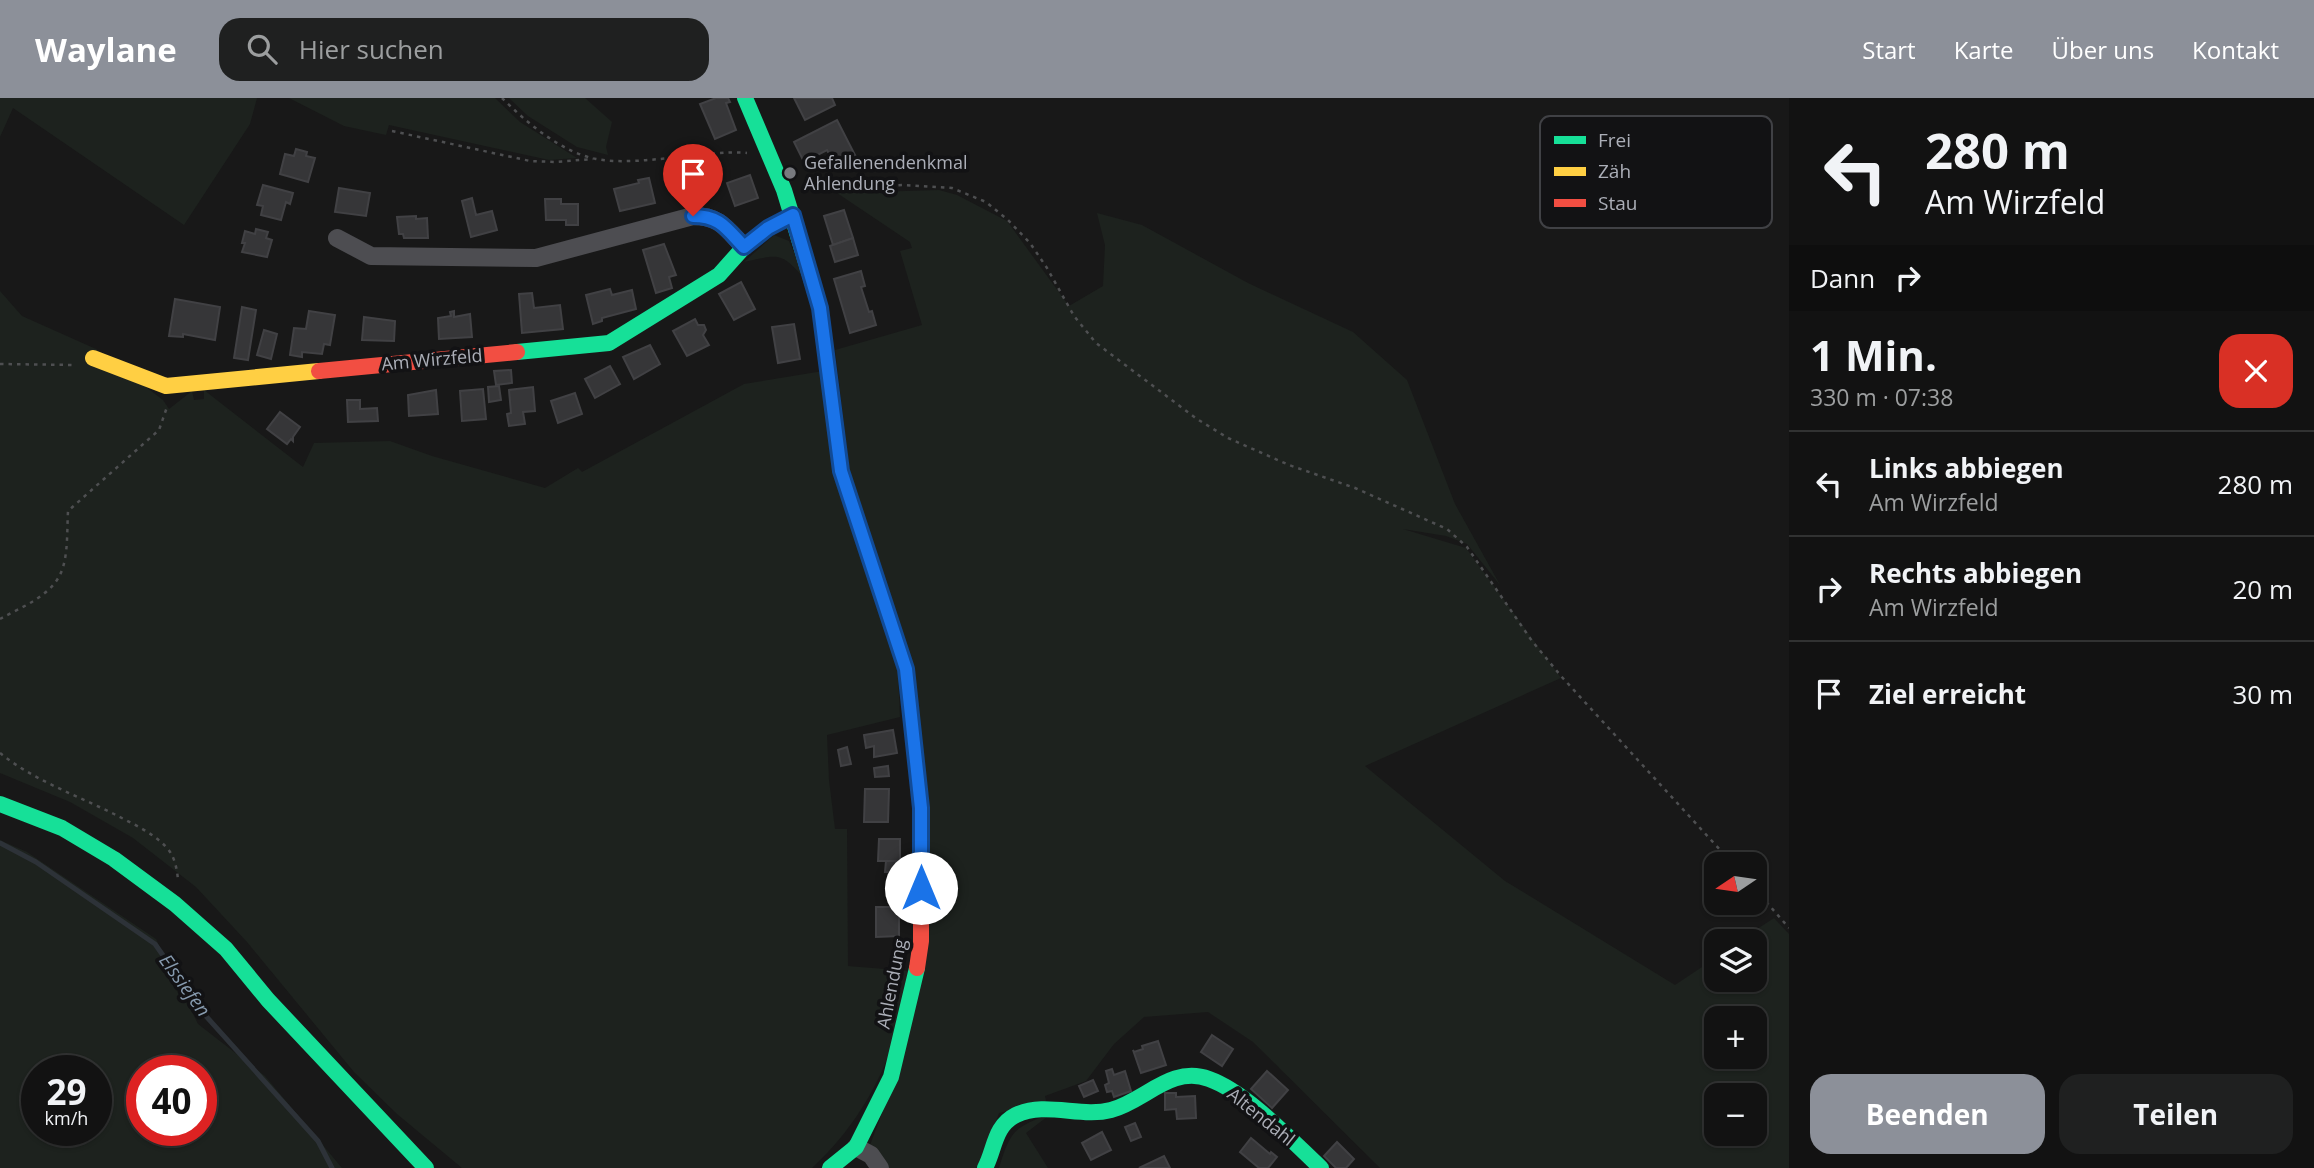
<!DOCTYPE html>
<html lang="de">
<meta charset="utf-8">
<style>
body{margin:0;font-family:"Open Sans",sans-serif;background:#1f2020;color:#f1f3f6;height:100vh;display:flex;flex-direction:column;font-size:26px;white-space:nowrap}
*{box-sizing:border-box;margin:0}
p{font-size:23px;color:#9c9e9f}
.icon{flex:none;width:38px;height:38px;fill:none;stroke:currentColor;stroke-width:2;stroke-linecap:round;stroke-linejoin:round}
.map{position:relative;flex:1;overflow:hidden}
.details{display:flex;flex-direction:column;background:#121212;width:525px}
.details>*{flex:none}
.banner{background:#121212;color:#f1f3f6;overflow:hidden}
.needle{width:46px;rotate:257deg}
.controls{position:absolute;left:1704px;top:754px;display:grid;gap:14px}
.controls a{display:grid;place-items:center;width:63px;height:63px;border-radius:14px;background:#121212;box-shadow:0 2px 5px #0004,0 0 0 2px #313232;font-size:35px}
.speed{position:absolute;left:21px;top:957px;display:flex;gap:14px;font-size:35px;font-weight:700;text-align:center}
.speed>*{display:grid;place-content:center;width:91px;height:91px;border-radius:50%;background:#121212;box-shadow:0 2px 5px #0004,0 0 0 2px #313232;line-height:1}
.speed small{font-size:18px;font-weight:400}
.speed .limit{border:10px solid #d22;background:#fff;color:#111}
.pin{position:absolute;display:grid;place-items:center;width:60px;height:60px;color:#fff;margin:-72px -30px;border-radius:50% 50% 50% 0;rotate:-45deg;box-shadow:0 0 7px #0007}
.pin .icon{rotate:45deg}
.me{position:absolute;width:77px;margin:-38px;rotate:0deg;stroke-linejoin:round;filter:drop-shadow(0 0 5px #0008)}
.turn{display:flex;align-items:center;gap:24px;height:147px;padding:0 21px;font-size:32px}
.turn .icon{width:91px;height:91px;stroke-width:2.5}
.turn b{display:block;font-size:49px;line-height:60px}
.then{display:flex;align-items:center;height:66px;padding:0 21px;background:#0003;gap:14px;font-size:26px}
.round{display:grid;place-items:center;flex:none;width:74px;height:74px;border-radius:21px;background:#1f2020}
.headline{display:flex;align-items:center;justify-content:space-between;height:119px;padding:0 21px}
h1{font-size:42px;font-weight:700;line-height:52px}
.cta{display:flex;gap:14px;margin-top:auto;padding:14px 21px}
.cta a{flex:1;height:80px;border-radius:21px;background:#8c9099;color:#fff;font-size:28px;font-weight:700;line-height:80px;text-align:center}
.cta a+a{background:#1f2020;color:#f1f3f6}
ul{padding:0;list-style:none}
li{display:flex;align-items:center;gap:21px;height:105px;padding:0 21px;border-top:2px solid #313232}
li div{flex:1}
li b{display:block;font-size:26px}
li em{font-style:normal}
header{display:flex;align-items:center;gap:42px;box-sizing:border-box;height:98px;padding:0 35px;background:#8c9099;color:#fff}
header strong{font-size:33px}
nav{display:flex;gap:38px;margin-inline-start:auto;font-size:24px}
.search{width:490px;height:63px;background:#1f2020;display:flex;align-items:center;gap:18px;box-sizing:border-box;padding:0 24px;border-radius:21px;color:#9c9e9f;font-size:26px}
main{display:flex;flex:1;min-height:0}
.map>svg:first-child{display:block}
</style>
<header>
<strong>Waylane</strong>
<div class="search"><svg class="icon" aria-label="search" viewBox="0 0 24 24"><circle cx="10" cy="10" r="6"/><path d="M15 15l6 6"/></svg>Hier suchen</div>
<nav><a>Start</a><a>Karte</a><a>Über uns</a><a>Kontakt</a></nav>
</header>
<main>
<div class="map">
<svg width="1789" height="1070" viewBox="0 0 1789 1070">
<rect width="100%" height="100%" fill="#181818"/>
<g fill="#1d221e" fill-rule="evenodd">
<polygon points="0,0 257,0 250,26 184,127 13,10 0,39"/>
<polygon points="289,0 495,0 520,24 577,60 549,62 389,27 386,37 344,28"/>
<polygon points="509,0 585,0 612,24 606,49 608,57 577,49 528,18"/>
<path d="M939,92L957,97L1007,123L1069,208L1103,188L1105,147L1097,115L1142,127L1248,185L1353,234L1407,282L1455,406L1500,487L1467,446L1446,438L1403,431L1466,450L1561,580L1365,668L1505,783L1675,887L1717,859V882H1755V844L1739,843L1774,820L1789,836V1070H1380L1253,944L1208,914L1144,919L1114,946L1086,983L1045,998L1046,1003L999,1015L980,1070H885L870,1047L897,976L929,699L849,368L835,252L922,227L900,153L912,150L910,144L837,95ZM1717,920H1755V959H1717ZM1717,998H1755V1036H1717Z"/>
<path d="M774,137L789,143L807,183C780,154 782,156 744,164Z"/>
<path d="M0,193L22,218L96,251L163,302L169,311L192,293L194,302L204,301V292L303,369L314,345L390,343L432,358L545,390L578,370L582,374L744,286L823,273L898,573L900,619L827,637L829,682L835,731H847L848,868L909,873C904,896 902,921 894,943C877,992 850,1035 812,1070H462L397,1016L354,974L247,844L196,789L133,740L70,704L0,675Z"/>
<path d="M0,742L27,754L156,841L198,926L265,978L342,1070H0ZM37,973H96V1032H37ZM142,973H201V1032H142Z"/>
<path d="M1052,1015L1026,1035L1048,1070H999C1011,1031 1014,1030 1052,1015Z"/>
</g>
<g fill="none" stroke-linecap="round" stroke-linejoin="round">
<polyline stroke="#2d3238" stroke-width="5" points="0,745 36,764 155,846 205,917 318,1043 332,1070"/>
</g>
<g fill="#363638" stroke="#414144" stroke-width="2">
<polygon points="716,0 728,0 730,4 726,5 736,32 715,41 700,6"/>
<polygon points="794,0 832,0 835,7 805,22"/>
<polygon points="837,22 856,59 836,69 827,52 804,64 794,44"/>
<polygon points="296,51 307,54 306,58 315,60 308,84 280,76 285,56 294,58"/>
<polygon points="750,77 758,100 735,108 727,85"/>
<polygon points="649,80 655,105 620,113 614,91 639,85 638,82"/>
<polygon points="263,87 293,95 290,106 286,104 281,122 261,117 263,108 257,107"/>
<polygon points="339,90 370,95 366,118 335,114"/>
<polygon points="472,100 476,117 492,113 497,132 471,139 462,103"/>
<polygon points="545,101 561,101 561,106 578,106 578,127 566,127 566,122 546,122"/>
<polygon points="844,112 853,140 833,147 824,118"/>
<polygon points="416,118 416,121 427,120 428,140 404,140 403,136 399,136 397,119"/>
<polygon points="256,131 268,134 266,140 272,142 267,159 242,154 245,145 242,145 245,133 255,136"/>
<polygon points="853,140 858,157 835,164 830,148"/>
<polygon points="664,146 676,177 669,179 672,190 656,195 643,152"/>
<polygon points="861,173 865,188 861,189 869,214 872,213 876,227 850,235 834,181"/>
<polygon points="741,184 755,211 734,222 719,196"/>
<polygon points="610,191 612,197 632,192 636,211 602,220 602,223 593,226 586,197"/>
<polygon points="532,195 534,210 560,207 563,231 522,235 519,196"/>
<polygon points="175,201 220,209 215,242 183,236 183,239 169,238"/>
<polygon points="242,209 256,212 248,262 234,260"/>
<polygon points="309,213 335,217 330,247 324,246 322,256 302,254 302,259 290,257 294,230 306,231"/>
<polygon points="454,213 454,219 470,216 472,239 439,241 438,220 451,218 450,214"/>
<polygon points="364,219 395,223 394,243 362,242"/>
<polygon points="695,221 698,227 704,227 706,232 703,237 709,247 687,258 673,233"/>
<polygon points="794,226 800,261 778,265 772,229"/>
<polygon points="264,232 277,236 271,261 257,257"/>
<polygon points="650,247 660,266 634,281 623,259"/>
<polygon points="610,268 620,286 595,300 585,281"/>
<polygon points="511,272 512,285 496,287 494,273"/>
<polygon points="499,288 501,302 489,304 488,289"/>
<polygon points="533,289 535,313 523,314 525,326 509,328 507,316 511,315 509,292"/>
<polygon points="483,291 486,321 462,323 460,293"/>
<polygon points="436,292 438,316 409,318 408,297"/>
<polygon points="575,295 582,316 558,325 551,303"/>
<polygon points="347,302 360,302 360,311 377,310 378,323 348,324"/>
<polygon points="280,314 300,329 293,339 293,343 291,341 287,346 267,331"/>
<polygon points="893,632 897,655 874,659 874,648 866,650 864,637"/>
<polygon points="847,649 851,666 841,668 838,652"/>
<polygon points="888,668 889,678 875,679 874,670"/>
<polygon points="865,691 889,691 888,724 864,724"/>
<polygon points="879,741 900,741 900,763 878,763"/>
<polygon points="886,763 900,763 900,775 885,774"/>
<polygon points="876,809 899,809 899,838 876,839"/>
<polygon points="1212,937 1233,951 1222,968 1201,954"/>
<polygon points="1158,943 1166,967 1141,975 1133,952 1134,954 1143,951 1142,948"/>
<polygon points="1112,971 1114,977 1125,973 1131,993 1114,999 1112,993 1107,994 1105,987 1109,985 1106,973"/>
<polygon points="1267,973 1288,992 1272,1010 1251,991"/>
<polygon points="1093,982 1098,993 1084,999 1079,988"/>
<polygon points="1165,995 1176,995 1176,999 1195,998 1196,1020 1177,1021 1176,1011 1165,1012"/>
<polygon points="1135,1025 1141,1039 1131,1043 1125,1029"/>
<polygon points="1102,1034 1111,1052 1091,1062 1082,1045"/>
<polygon points="1251,1040 1270,1056 1271,1054 1277,1059 1268,1070 1259,1070 1240,1054"/>
<polygon points="1337,1044 1354,1061 1346,1070 1336,1070 1324,1058"/>
<polygon points="1164,1058 1170,1070 1139,1070"/>
</g>
<g fill="none" stroke-linecap="round" stroke-linejoin="round">
<g stroke="#4e4f51" stroke-width="2.5" stroke-dasharray="3.5 5" stroke-linecap="butt">
<path d="M502,0C527,25 561,54 596,61C623,66 655,61 683,59C704,57 726,53 747,55"/>
<polyline points="392,33 530,63 555,64 593,61"/>
<polyline points="805,90 904,87 952,90 986,104 1008,122 1030,145 1047,170 1074,218 1096,245 1197,321 1228,340 1289,367 1355,390 1447,431 1467,449 1532,543 1561,578 1733,766"/>
<polyline points="0,266 74,267"/>
<path d="M0,521C23,508 55,497 63,469C68,453 67,431 68,413L159,332L167,309"/>
<path d="M0,655C33,682 76,697 114,716C133,726 154,735 168,751C175,760 177,771 178,782"/>
<polyline points="1755,791 1789,830"/>
</g>
<g stroke="#4d4d51" stroke-width="18">
<path d="M337,140L371,158L536,160L693,118C720,118 726,130 744,149"/>
<polyline points="856,1049 871,1057 880,1070"/>
</g>
<g stroke="#16e098" stroke-width="16">
<polyline points="745,0 784,92 820,210 841,373 906,571 912,626"/>
<polyline points="517,254 609,245 719,177 744,149 768,130 793,117"/>
<polyline points="0,706 62,730 114,761 175,806 226,851 268,902 426,1070"/>
<polyline points="830,1070 856,1049 891,979 917,870"/>
<path d="M985,1070C995,1051 994,1028 1016,1017C1045,1003 1081,1020 1111,1012C1145,1003 1171,967 1209,981C1246,994 1292,1043 1321,1070"/>
</g>
<polyline stroke="#ffcf43" stroke-width="16" points="93,260 166,288 319,273"/>
<g stroke="#f24e42" stroke-width="16">
<polyline points="319,273 517,254"/>
<polyline points="912,626 921,710 921,843 917,870"/>
</g>
</g>
<g fill="none" stroke-linecap="round" stroke-linejoin="round">
<g stroke="#114b97" stroke-width="18">
<path id="route" d="M693,118C720,118 726,130 744,149L768,130L793,117L820,210L841,373L906,571L921,710V790"/>
</g>
<use href="#route" stroke="#1a73e8" stroke-width="12"/>
</g>
<circle fill="#787a7f" stroke="#121214" stroke-width="2.5" cx="790" cy="75" r="7"/>
<g text-anchor="middle" stroke-width="7" stroke-linejoin="round" paint-order="stroke">
<g font-size="18" fill="#abaeb7" stroke="#121214" text-anchor="start">
<text x="804" y="71">Gefallenendenkmal<tspan x="804" dy="21">Ahlendung</tspan></text>
</g>
<g font-size="18" fill="#abaeb7" stroke="#121214">
<text transform="translate(432 262) rotate(-5)" y="6">Am Wirzfeld</text>
<text transform="translate(892 886) rotate(-79)" y="6">Ahlendung</text>
<text transform="translate(1261 1019) rotate(39)" y="6">Altendahl</text>
</g>
<g font-size="19" font-style="italic" fill="#869aae" stroke="#121214">
<text transform="translate(185 887) rotate(54)" y="7">Elssiefen</text>
</g>
</g>
<rect x="1540" y="18" width="232" height="112" rx="10" fill="#121214" stroke="#404145" stroke-width="2"/>
<rect x="1554" y="38" width="32" height="8" fill="#16e098"/>
<rect x="1554" y="69" width="32" height="9" fill="#ffcf43"/>
<rect x="1554" y="101" width="32" height="8" fill="#f24e42"/>
<g font-size="19" fill="#abaeb7">
<text x="1598" y="49">Frei</text>
<text x="1598" y="80">Zäh</text>
<text x="1598" y="112">Stau</text>
</g>
</svg>
<div class="controls">
<a><svg class="needle" viewBox="-14 -14 28 28"><path d="M0-13l5 13h-10z" fill="#e53935"/><path d="M0 13l5-13h-10z" fill="#9c9e9f"/></svg></a>
<a><svg class="icon" aria-label="layers" viewBox="0 0 24 24"><path d="M12 4l9 5-9 5-9-5zM3 14l9 5 9-5"/></svg></a>
<a>+</a>
<a>−</a>
</div>
<div class="speed"><div>29<small>km/h</small></div><div class="limit">40</div></div>
<div class="pin" style="left:693px;top:118px;background:#d93025"><svg class="icon" aria-label="arrive" viewBox="0 0 24 24"><path d="M6 21V4h12l-3 4 3 4H6"/></svg></div>
<svg class="me" style="left:921px;top:790px" viewBox="-20 -20 40 40"><circle r="19" fill="#fff"/><path d="M0-13L10 11 0 6-10 11z" fill="#1a73e8"/></svg>
</div>
<section class="details">
<div class="banner">
<div class="turn"><svg class="icon" aria-label="left" viewBox="0 0 24 24"><path d="M17 20v-9H6M10 6l-5 5 5 5"/></svg><div><b>280 m</b>Am Wirzfeld</div></div>
<div class="then">Dann<svg class="icon" aria-label="right" viewBox="0 0 24 24"><path d="M7 20v-9h11M14 6l5 5-5 5"/></svg></div>
</div>
<div class="headline"><div><h1>1 Min.</h1><p>330 m · 07:38</p></div><a class="round" style="background:#d93025;color:#fff"><svg class="icon" aria-label="close" viewBox="0 0 24 24"><path d="M6 6l12 12M18 6L6 18"/></svg></a></div>
<ul>
<li><svg class="icon" aria-label="left" viewBox="0 0 24 24"><path d="M17 20v-9H6M10 6l-5 5 5 5"/></svg><div><b>Links abbiegen</b><p>Am Wirzfeld</p></div><em>280 m</em></li>
<li><svg class="icon" aria-label="right" viewBox="0 0 24 24"><path d="M7 20v-9h11M14 6l5 5-5 5"/></svg><div><b>Rechts abbiegen</b><p>Am Wirzfeld</p></div><em>20 m</em></li>
<li><svg class="icon" aria-label="arrive" viewBox="0 0 24 24"><path d="M6 21V4h12l-3 4 3 4H6"/></svg><div><b>Ziel erreicht</b></div><em>30 m</em></li>
</ul>
<div class="cta"><a>Beenden</a><a>Teilen</a></div>
</section>
</main>
